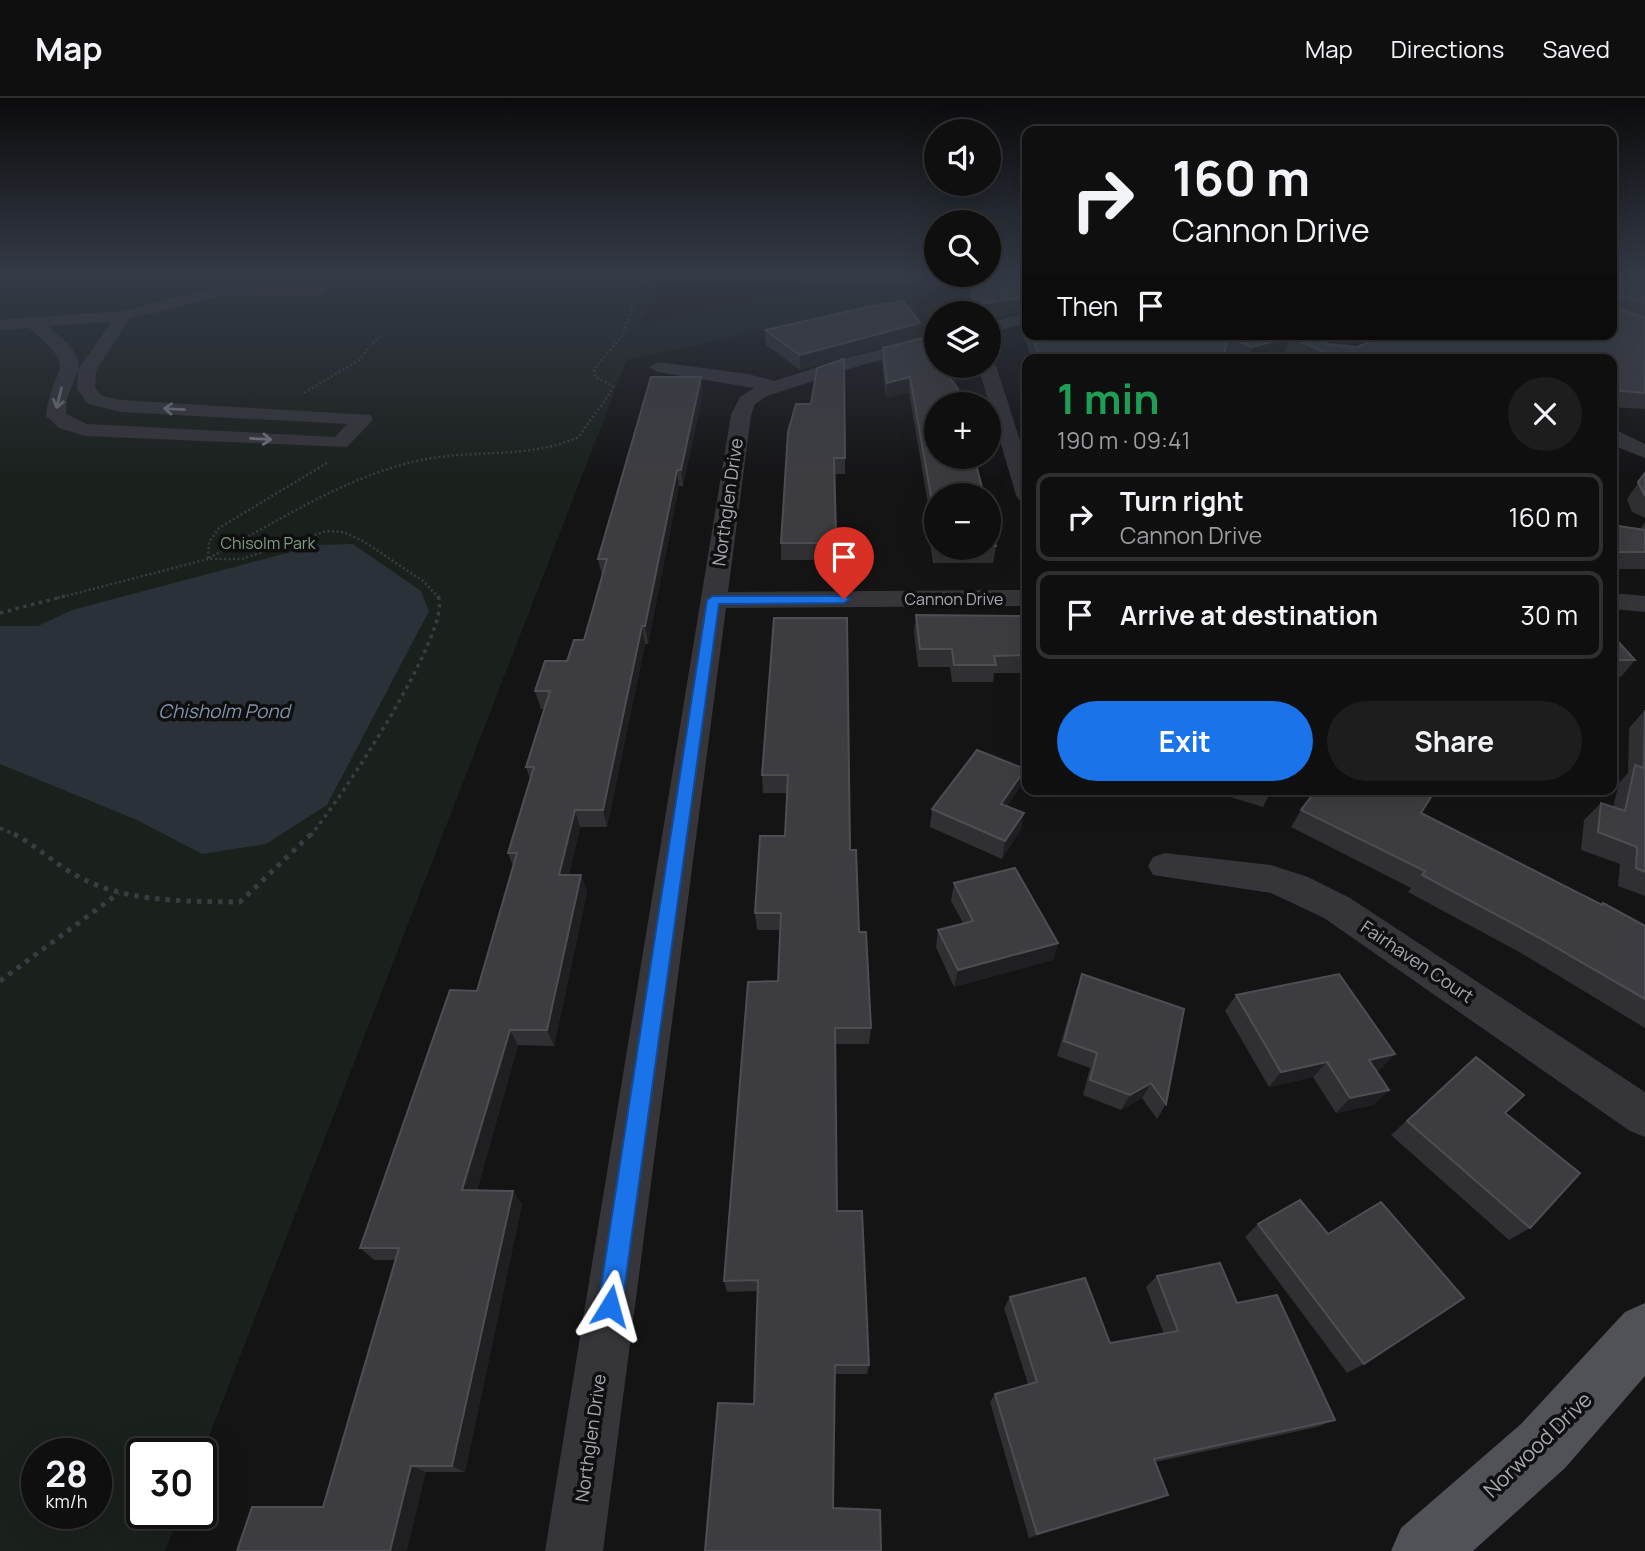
<!DOCTYPE html>
<meta charset="utf-8">
<style>
body{margin:0;font-family:Manrope,sans-serif;background:#1d1d1e;color:#f1f3f6;height:100vh;display:flex;flex-direction:column;font-size:26px;white-space:nowrap}
*{box-sizing:border-box;margin:0}
p{font-size:23px;color:#9b9c9f}
.icon{flex:none;width:38px;height:38px;fill:none;stroke:currentColor;stroke-width:2;stroke-linecap:round;stroke-linejoin:round}
.map{position:relative;flex:1;overflow:hidden}
.side{position:absolute;left:1022px;top:256px;width:595px;height:441px;display:flex;flex-direction:column;background:#0f0f10;border-radius:14px;box-shadow:0 7px 28px #0002,0 0 0 2px #2f2f30}
.side>*{flex:none}
.guide{position:absolute;left:1022px;top:28px;width:595px;height:214px;border-radius:14px;box-shadow:0 7px 28px #0002,0 0 0 2px #2f2f30;background:#0f0f10;color:#f1f3f6;overflow:hidden}
.tools{position:absolute;left:924px;top:21px;display:grid;gap:14px}
.tools a{display:grid;place-items:center;width:77px;height:77px;border-radius:50%;background:#0f0f10;box-shadow:0 7px 28px #0002,0 0 0 2px #2f2f30;font-size:35px}
.speed{position:absolute;left:21px;top:1340px;display:flex;gap:14px;font-size:35px;font-weight:700;text-align:center}
.speed>*{display:grid;place-content:center;width:91px;height:91px;border-radius:50%;background:#0f0f10;box-shadow:0 7px 28px #0002,0 0 0 2px #2f2f30;line-height:1}
.speed small{font-size:18px;font-weight:400}
.speed .limit{border:4px solid #111;border-radius:10px;background:#fff;color:#111}
.pin{position:absolute;display:grid;place-items:center;width:60px;height:60px;color:#fff;margin:-72px -30px;border-radius:50% 50% 50% 0;rotate:-45deg;box-shadow:0 0 7px #0007}
.pin .icon{rotate:45deg}
.me{position:absolute;width:77px;margin:-38px;rotate:8deg;stroke-linejoin:round;filter:drop-shadow(0 0 5px #0008)}
.turn{display:flex;align-items:center;gap:24px;height:147px;padding:0 35px;font-size:32px}
.turn .icon{width:91px;height:91px;stroke-width:2.5}
.turn b{display:block;font-size:49px;line-height:60px}
.then{display:flex;align-items:center;height:66px;padding:0 35px;background:#0003;gap:14px;font-size:26px}
.round{display:grid;place-items:center;flex:none;width:74px;height:74px;border-radius:37px;background:#1d1d1e}
.overview{display:flex;align-items:center;justify-content:space-between;height:119px;padding:0 35px}
h1{font-size:42px;font-weight:700;line-height:52px;color:#1e9e55}
.button{display:flex;gap:14px;margin-top:auto;padding:14px 35px}
.button a{flex:1;height:80px;border-radius:42px;background:#1a73e8;color:#fff;font-size:28px;font-weight:700;line-height:80px;text-align:center}
.button a+a{background:#1d1d1e;color:#f1f3f6}
ul{padding:0;list-style:none}
li{display:flex;align-items:center;gap:21px;height:88px;margin:0 14px 10px;padding:0 21px;border:4px solid #2f2f30;border-radius:14px}
li div{flex:1}
li b{display:block;font-size:26px}
li em{font-style:normal}
header{display:flex;align-items:center;gap:42px;box-sizing:border-box;height:98px;padding:0 35px;background:#0f0f10;border-bottom:2px solid #2f2f30}
header strong{font-size:33px}
nav{display:flex;gap:38px;margin-inline-start:auto;font-size:24px}
.map>svg:first-child{display:block}
</style>
<header>
<strong>Map</strong>
<nav><a>Map</a><a>Directions</a><a>Saved</a></nav>
</header>
<div class="map">
<svg width="1645" height="1453" viewBox="0 0 1645 1453">
<rect width="100%" height="100%" fill="#141415"/>
<path fill="#1a201c" fill-rule="evenodd" d="M0,177H659L641,227L880,177H1017L627,262L201,1359V1356H142V1416H179L165,1453H0ZM37,1356H96V1416H37Z"/>
<polygon fill="#2b3138" points="353,446 421,493 429,513 327,707 266,746 202,756 137,722 0,666 0,528 38,528 72,512 317,447"/>
<g fill="none" stroke-linecap="round" stroke-linejoin="round">
<g stroke="#3b3c41" stroke-width="2.5" stroke-dasharray="2 2.5" stroke-linecap="butt">
<polyline points="92,177 112,184 110,190 154,185"/>
<polyline points="0,178 5,177"/>
<polyline points="142,184 144,177"/>
<polyline points="304,295 359,262 381,236"/>
<polyline points="208,460 209,444 219,430 327,365"/>
<path d="M209,460C279,423 353,373 432,360C482,352 531,360 579,339C590,320 604,308 613,288L595,279L594,271L622,238L644,177"/>
<polyline points="58,500 208,461 242,461 326,433 343,434 363,443 423,483 439,500"/>
</g>
<g stroke="#3b3c41" stroke-width="3.5" stroke-dasharray="3.5 4.5" stroke-linecap="butt">
<polyline points="0,515 65,498"/>
<polyline points="0,730 18,738"/>
<path d="M310,738C337,707 454,531 438,498"/>
</g>
<g stroke="#3b3c41" stroke-width="5" stroke-dasharray="4.5 6" stroke-linecap="butt">
<path d="M14,736C37,748 55,766 77,778C127,805 185,803 240,804L311,736"/>
<polyline points="0,883 119,795"/>
</g>
<g fill="#35353a" fill-rule="evenodd">
<path d="M220,188H322L330,193L322,198H220L129,221L96,273L95,290L102,298L121,302L370,317L373,321L370,325L347,349L85,338L59,330L46,318C52,263 82,275 29,230L0,232V222L123,213ZM111,224L78,272C82,253 61,240 48,228ZM78,273L77,291L88,306L121,314L347,326L335,339L87,326L66,316L67,300Z"/>
<polygon points="1027,215 1027,225 989,235 989,225"/>
<polygon points="936,238 936,248 862,267 767,298 755,306 751,317 728,494 1027,492 1027,508 726,510 603,1453 545,1453 731,317 740,299 754,290 658,274 649,269 658,264 748,276 774,283 850,259"/>
<polygon points="989,263 996,268 1027,364 1027,404 1019,402 1016,397 978,268 989,268"/>
<polygon points="1612,330 1645,346 1645,360 1612,347"/>
<polygon points="1612,495 1645,498 1645,514 1612,511"/>
<polygon points="1165,755 1271,767 1308,779 1350,800 1645,994 1645,1039 1630,1033 1324,820 1271,795 1153,777 1148,768 1153,759"/>
</g>
<polygon fill="#515258" fill-rule="evenodd" points="1645,1205 1645,1278 1565,1370 1473,1453 1391,1453 1401,1430 1521,1326 1625,1214"/>
</g>
<g fill="#303033">
<polygon points="802,177 1027,177 989,215 972,215 970,188 803,185"/>
<polygon points="1612,177 1645,177 1645,311 1612,309 1612,261 1300,261 1285,254 1260,261 1239,261 1225,254 1223,261 1032,261 1020,230 1022,215 1027,214 1027,236 1381,236 1345,248 1357,249"/>
<polygon points="765,232 919,239 800,272 766,247"/>
<polygon points="883,250 957,274 956,288 936,397 936,450 989,450 989,418 996,448 993,465 933,465 928,432 930,418 909,294 886,300 882,264"/>
<polygon points="703,294 683,388 679,388 648,546 645,546 607,729 580,729 569,777 581,777 587,794 554,948 518,947 477,1092 522,1106 465,1374 426,1374 323,1409 395,1162 374,1162 360,1150 477,893 513,768 508,755 530,681 526,669 545,611 541,611 535,593 567,563 584,542 602,478 598,461"/>
<polygon points="811,306 845,360 845,376 835,376 836,454 827,454 827,462 781,462 781,445"/>
<polygon points="1645,375 1645,420 1632,414 1627,401"/>
<polygon points="1645,424 1645,471 1612,471 1612,427 1640,431"/>
<polygon points="916,517 1027,518 1027,575 994,575 993,584 952,584 950,569 918,569 914,534"/>
<polygon points="774,520 850,752 871,930 869,946 835,946 837,1113 869,1267 867,1276 834,1276 705,1453 754,1306 758,1193 727,1194 724,1183 778,883 780,832 757,832 755,815 785,738 787,695 763,695 762,677"/>
<polygon points="1612,537 1635,562 1621,579 1612,579"/>
<polygon points="1645,612 1645,798 1618,788 1620,766 1581,752 1584,722 1601,705 1613,709 1619,685 1628,675 1629,630"/>
<polygon points="1020,689 1007,708 1024,715 1020,733 1002,761 930,729 932,711"/>
<polygon points="1204,691 1272,691 1263,709"/>
<polygon points="1371,695 1421,715 1645,828 1645,930 1521,855 1408,794 1411,790 1291,729 1301,712"/>
<polygon points="954,785 1058,845 1053,862 954,889 936,849 938,832 963,825 951,803"/>
<polygon points="1082,876 1166,1006 1157,1021 1142,1000 1121,1012 1083,997 1090,970 1057,958 1076,893"/>
<polygon points="1236,897 1380,972 1376,973 1389,992 1373,1007 1336,1015 1313,979 1269,989 1225,913"/>
<polygon points="1459,974 1505,1015 1530,1130 1509,1142 1391,1037"/>
<polygon points="1258,1126 1364,1266 1347,1275 1245,1139"/>
<polygon points="1157,1178 1237,1205 1335,1322 1317,1329 1156,1364 1168,1397 1156,1402 1029,1440 990,1304 995,1296 1028,1286 1004,1210 1010,1199 1110,1245 1164,1236 1146,1189"/>
</g>
<g fill="#1f1f21">
<polygon points="1027,199 1027,213 989,219 989,215 974,215 974,207"/>
<polygon points="920,225 919,239 800,272 800,257"/>
<polygon points="1341,236 1381,236 1324,255 1325,246 1330,240"/>
<polygon points="1290,239 1285,254 1260,261 1248,261 1252,249"/>
<polygon points="957,274 956,289 946,275"/>
<polygon points="701,279 703,294 683,388 681,372"/>
<polygon points="910,279 909,294 886,300 887,285"/>
<polygon points="677,372 679,388 648,546 645,528"/>
<polygon points="642,528 645,546 607,729 603,712"/>
<polygon points="1025,671 1020,689 997,723 1001,706"/>
<polygon points="575,712 580,729 565,794 559,777"/>
<polygon points="1024,715 1020,733 1002,761 1005,743"/>
<polygon points="581,777 587,794 554,948 547,932"/>
<polygon points="1058,845 1053,862 954,889 958,872"/>
<polygon points="510,932 518,947 473,1105 462,1092"/>
<polygon points="1395,956 1380,972 1354,977 1369,962"/>
<polygon points="1327,964 1313,979 1269,989 1281,974"/>
<polygon points="1151,985 1142,1000 1121,1012 1130,997"/>
<polygon points="1389,992 1373,1007 1336,1015 1350,1000"/>
<polygon points="513,1093 522,1106 465,1374 452,1368"/>
<polygon points="411,1368 426,1374 407,1453 390,1453"/>
<polygon points="1168,1397 1156,1402 1029,1440 1037,1436"/>
</g>
<g fill="#3d3d41" stroke="#4d4e53" stroke-width="2">
<polygon points="972,177 1027,177 1027,199 974,207"/>
<polygon points="1612,177 1645,177 1645,205 1621,198 1618,200 1618,211 1645,220 1645,295 1612,292 1612,261 1340,261 1290,239 1252,249 1228,239 1223,261 1041,261 1031,236 1341,236 1330,240 1325,246 1357,249 1388,236 1612,236"/>
<polygon points="904,203 920,225 800,257 765,232 868,209"/>
<polygon points="1027,214 1027,228 1022,215"/>
<polygon points="930,238 936,246 936,268 952,268 957,274 946,275 958,291 961,306 936,306 936,359 974,359 984,397 936,397 936,448 935,448 930,415 934,415 910,279 887,285 883,250"/>
<polygon points="844,261 845,360 834,360 836,437 827,437 827,445 781,445 788,334 796,306 811,306 817,270"/>
<polygon points="651,279 701,279 681,372 677,372 645,528 642,528 603,712 575,712 559,777 581,777 547,932 510,932 462,1092 513,1093 452,1368 411,1368 390,1453 237,1453 252,1409 323,1409 399,1150 360,1150 450,892 477,893 517,755 508,755 534,669 526,669 550,593 535,593 545,563 567,563 574,542 584,542 607,461 598,461"/>
<polygon points="1645,375 1645,398 1638,384"/>
<polygon points="989,418 996,448 989,448"/>
<polygon points="1612,427 1645,432 1645,454 1612,454"/>
<polygon points="916,517 1027,518 1027,557 994,558 996,567 954,567 952,551 920,551"/>
<polygon points="774,520 847,520 850,752 856,752 859,834 866,834 871,930 835,930 837,1113 862,1113 869,1267 835,1267 833,1410 880,1412 881,1453 705,1453 718,1305 754,1306 758,1182 724,1183 748,884 778,883 781,815 755,815 760,738 785,738 788,677 762,677"/>
<polygon points="1612,537 1635,562 1612,562"/>
<polygon points="1645,612 1645,774 1636,770 1637,749 1598,734 1601,705 1625,713 1635,667 1644,670"/>
<polygon points="977,652 1025,671 1001,706 1024,715 1005,743 932,711"/>
<polygon points="1317,691 1362,691 1371,695 1374,691 1436,691 1421,715 1602,807 1603,805 1645,828 1645,901 1538,839 1422,777 1425,773 1301,712"/>
<polygon points="1015,770 1058,845 958,872 938,832 973,823 954,785"/>
<polygon points="1082,876 1184,911 1166,1006 1151,985 1130,997 1090,982 1097,955 1064,943"/>
<polygon points="1339,876 1395,956 1369,962 1389,992 1350,1000 1327,964 1281,974 1236,897"/>
<polygon points="1476,959 1524,997 1505,1015 1580,1075 1530,1130 1407,1023"/>
<polygon points="1300,1102 1328,1136 1381,1104 1464,1200 1364,1266 1258,1126"/>
<polygon points="1220,1165 1237,1205 1277,1197 1335,1322 1154,1361 1168,1397 1037,1436 995,1296 1037,1284 1010,1199 1085,1180 1110,1245 1178,1233 1157,1178"/>
</g>
<defs><path id="oneway-shaft" d="M-6 0H5M1.5-3L5.5 0L1.5 3" fill="none" stroke-width="1.6" stroke-linecap="round" stroke-linejoin="round" transform="scale(1.75)"/></defs>
<g stroke="#73757d">
<use href="#oneway-shaft" transform="translate(59 300) rotate(104)"/>
<use href="#oneway-shaft" transform="translate(174 311) rotate(-177)"/>
<use href="#oneway-shaft" transform="translate(261 341) rotate(3)"/>
</g>
<linearGradient id="sky" x2="0" y2="1"><stop stop-color="#0b0b0c"/><stop offset="0.46" stop-color="#343a46"/><stop offset="1" stop-color="#343a46" stop-opacity="0"/></linearGradient>
<rect width="1645" height="381" fill="url(#sky)"/>
<polygon fill="#1a73e8" stroke="#114b97" stroke-width="2" points="713,498 844,498 850,501 844,505 719,506 622,1208 618,1217 610,1220 602,1217 598,1208 707,502"/>
<g text-anchor="middle" stroke-width="7" stroke-linejoin="round" paint-order="stroke">
<g font-size="16" fill="#7f9e84" stroke="#0f0f10">
<text x="268" y="451">Chisolm Park</text>
</g>
<g font-size="16" fill="#a6a9b4" stroke="#0f0f10">
<text x="954" y="507">Cannon Drive</text>
</g>
<g font-size="18" fill="#a6a9b4" stroke="#0f0f10">
<text transform="translate(728 404) rotate(-82)" y="6">Northglen Drive</text>
<text transform="translate(1417 864) rotate(34)" y="6">Fairhaven Court</text>
<text transform="translate(591 1340) rotate(-82)" y="6">Northglen Drive</text>
</g>
<g font-size="19" font-style="italic" fill="#8093ad" stroke="#0f0f10">
<text x="224" y="620">Chisholm Pond</text>
</g>
<g font-size="21" fill="#a6a9b4" stroke="#0f0f10">
<text transform="translate(1538 1347) rotate(-44)" y="7">Norwood Drive</text>
</g>
</g>
</svg>
<div class="tools">
<a><svg class="icon" aria-label="sound" viewBox="0 0 24 24"><path d="M4 9h4l5-4v14l-5-4H4zM17 9q2 3 0 6"/></svg></a>
<a><svg class="icon" aria-label="search" viewBox="0 0 24 24"><circle cx="10" cy="10" r="6"/><path d="M15 15l6 6"/></svg></a>
<a><svg class="icon" aria-label="layers" viewBox="0 0 24 24"><path d="M12 4l9 5-9 5-9-5zM3 14l9 5 9-5"/></svg></a>
<a>+</a>
<a>−</a>
</div>
<div class="speed"><div>28<small>km/h</small></div><div class="limit">30</div></div>
<div class="pin" style="left:844px;top:501px;background:#d93025"><svg class="icon" aria-label="arrive" viewBox="0 0 24 24"><path d="M6 21V4h12l-3 4 3 4H6"/></svg></div>
<svg class="me" style="left:610px;top:1208px" viewBox="-20 -20 40 40"><path d="M0-17L14 15 0 8-14 15z" fill="#1a73e8" stroke="#fff" stroke-width="4"/></svg>
<div class="guide">
<div class="turn"><svg class="icon" aria-label="right" viewBox="0 0 24 24"><path d="M7 20v-9h11M14 6l5 5-5 5"/></svg><div><b>160 m</b>Cannon Drive</div></div>
<div class="then">Then<svg class="icon" aria-label="arrive" viewBox="0 0 24 24"><path d="M6 21V4h12l-3 4 3 4H6"/></svg></div>
</div>
<section class="side">
<div class="overview"><div><h1>1 min</h1><p>190 m · 09:41</p></div><a class="round"><svg class="icon" aria-label="close" viewBox="0 0 24 24"><path d="M6 6l12 12M18 6L6 18"/></svg></a></div>
<ul>
<li><svg class="icon" aria-label="right" viewBox="0 0 24 24"><path d="M7 20v-9h11M14 6l5 5-5 5"/></svg><div><b>Turn right</b><p>Cannon Drive</p></div><em>160 m</em></li>
<li><svg class="icon" aria-label="arrive" viewBox="0 0 24 24"><path d="M6 21V4h12l-3 4 3 4H6"/></svg><div><b>Arrive at destination</b></div><em>30 m</em></li>
</ul>
<div class="button"><a>Exit</a><a>Share</a></div>
</section>
</div>
